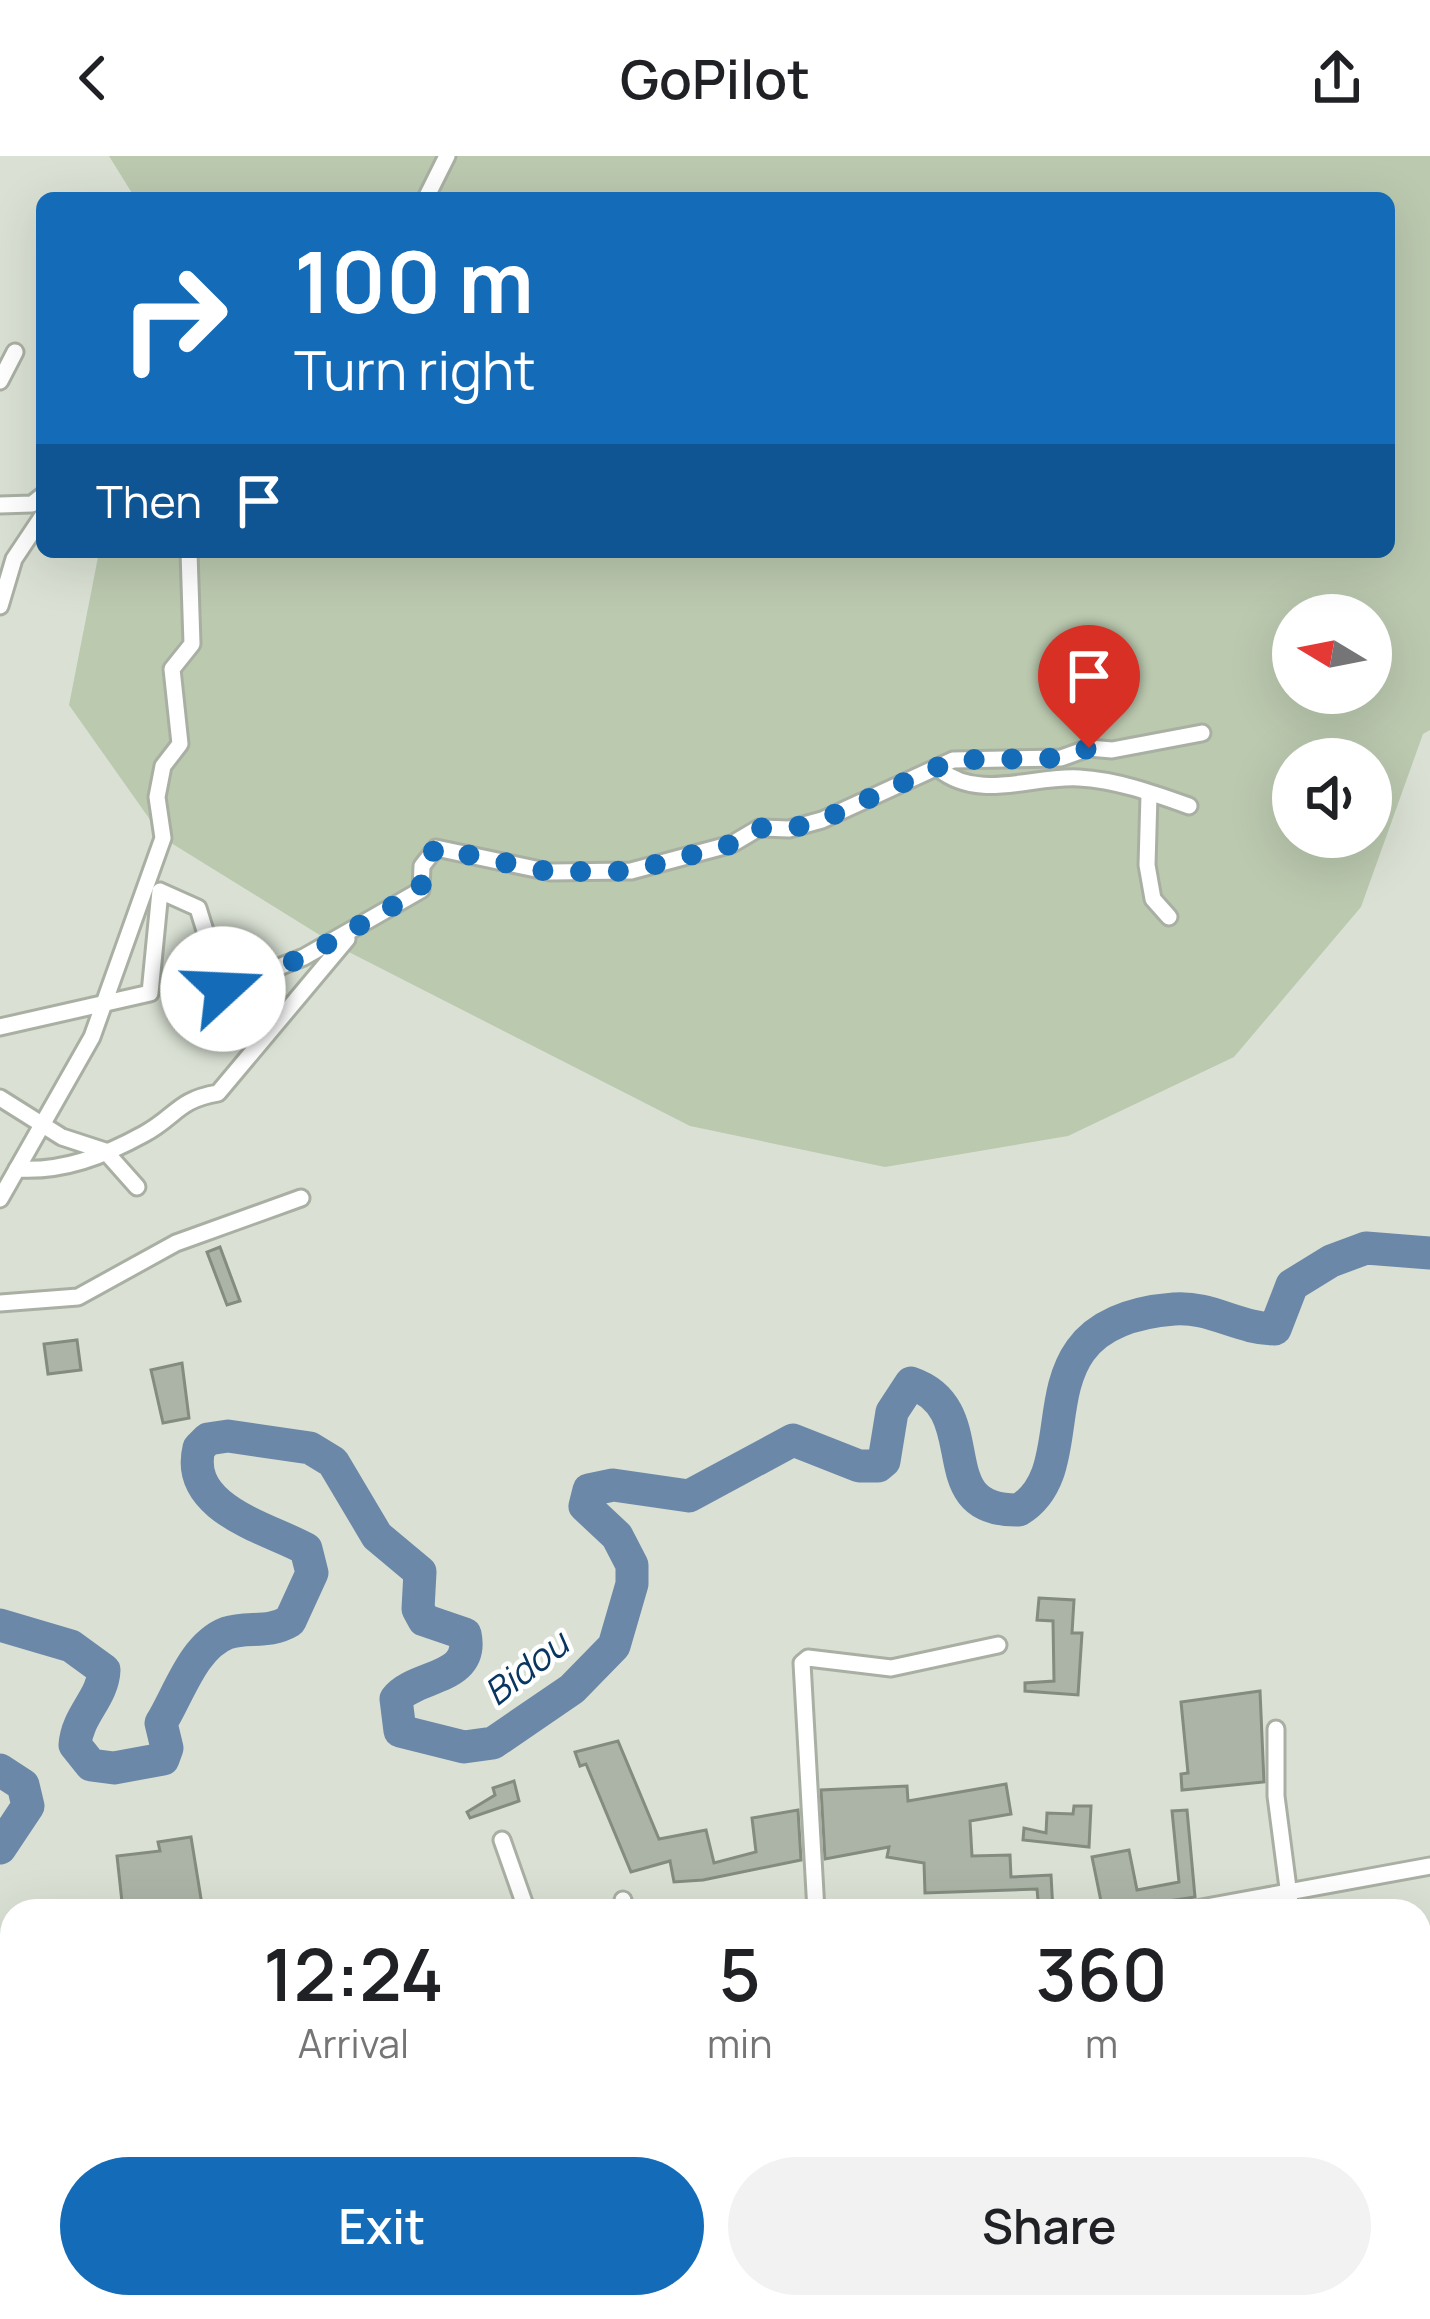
<!DOCTYPE html>
<style>
body{margin:0;font-family:Manrope,sans-serif;background:#f2f2f2;color:#202124;height:100vh;display:flex;flex-direction:column;font-size:45px;white-space:nowrap}
*{box-sizing:border-box;margin:0}
p{font-size:39px;color:#757577}
.icon{flex:none;width:66px;height:66px;fill:none;stroke:currentColor;stroke-width:2;stroke-linecap:round;stroke-linejoin:round}
.map{position:relative;flex:1;overflow:hidden}
.panel{position:absolute;left:0px;top:1743px;width:1431px;height:420px;display:flex;flex-direction:column;background:#fff;border-radius:36px 36px 0 0;box-shadow:0 12px 48px #0002}
.panel>*{flex:none}
.banner{position:absolute;left:36px;top:36px;width:1359px;height:366px;border-radius:18px;box-shadow:0 12px 48px #0002;background:#146bb8;color:#fff;overflow:hidden}
.needle{width:78px;rotate:280deg}
.tools{position:absolute;left:1272px;top:438px;display:grid;gap:24px}
.tools a{display:grid;place-items:center;width:120px;height:120px;border-radius:50%;background:#fff;box-shadow:0 12px 48px #0002;font-size:60px}
.pin{position:absolute;display:grid;place-items:center;width:102px;height:102px;color:#fff;margin:-123px -51px;border-radius:50% 50% 50% 0;rotate:-45deg;box-shadow:0 0 12px #0007}
.pin .icon{rotate:45deg}
.me{position:absolute;width:132px;margin:-66px;rotate:70deg;stroke-linejoin:round;filter:drop-shadow(0 0 9px #0008)}
.turn{display:flex;align-items:center;gap:42px;height:252px;padding:0 60px;font-size:54px}
.turn .icon{width:156px;height:156px;stroke-width:2.5}
.turn b{display:block;font-size:84px;line-height:102px}
.then{display:flex;align-items:center;height:114px;padding:0 60px;background:#0003;gap:24px;font-size:45px}
.eta{display:flex;justify-content:space-evenly;align-items:center;height:204px;text-align:center}
.eta b{font-size:72px;font-weight:600;line-height:84px}
.cta{display:flex;gap:24px;margin-top:auto;padding:24px 60px}
.cta a{flex:1;height:138px;border-radius:72px;background:#146bb8;color:#fff;font-size:48px;font-weight:600;line-height:138px;text-align:center}
.cta a+a{background:#f2f2f2;color:#202124}
header{display:flex;justify-content:space-between;align-items:center;height:156px;padding:0 60px;background:#fff;font-size:54px;font-weight:600}
.map>svg:first-child{display:block}
</style>
<header><svg class="icon" aria-label="back" viewBox="0 0 24 24"><path d="M15 5l-7 7 7 7"/></svg>GoPilot<svg class="icon" aria-label="share" viewBox="0 0 24 24"><path d="M12 15V3M7 8l5-5 5 5M5 13v7h14v-7"/></svg></header>
<div class="map">
<svg width="1430" height="2163" viewBox="0 0 1430 2163">
<rect width="100%" height="100%" fill="#dae1d4"/>
<path fill="#bbc9af" fill-rule="evenodd" d="M109,0H1430V574L1423,578L1361,751L1234,901L1068,980L885,1011L690,970L339,791L163,682L69,549L99,396H1389V42H135ZM1293,459H1371V537H1293ZM1293,603H1371V681H1293Z"/>
<g fill="none" stroke-linecap="round" stroke-linejoin="round">
<g stroke="#6c88a8" stroke-width="33">
<path d="M0,1469L71,1490L104,1514C103,1542 77,1559 75,1589L91,1609L114,1612L163,1603L167,1592L161,1567C179,1538 193,1490 227,1477C248,1470 268,1478 290,1465L312,1417L306,1393C268,1372 184,1353 199,1292L208,1283L228,1280L310,1292L333,1306L377,1380L420,1416L418,1453L424,1464L465,1478C475,1525 415,1518 396,1543L400,1575L464,1591L493,1587L572,1533L614,1490L632,1428V1409L617,1380L585,1350L589,1334L613,1329L689,1340L793,1284L859,1310H878L884,1305L892,1256L911,1227C989,1254 925,1356 1019,1354C1094,1308 1007,1166 1174,1153C1210,1150 1240,1173 1275,1173L1292,1129L1331,1105L1366,1092L1430,1097"/>
<polyline points="0,1614 23,1629 28,1650 0,1692"/>
</g>
</g>
<g fill="#acb3a7" stroke="#848b7f" stroke-width="3">
<polygon points="220,1091 240,1145 227,1149 207,1096"/>
<polygon points="77,1184 81,1214 48,1218 44,1188"/>
<polygon points="182,1207 189,1262 163,1267 151,1214"/>
<polygon points="1039,1442 1074,1444 1072,1477 1082,1477 1078,1539 1025,1535 1025,1527 1054,1525 1053,1465 1037,1464"/>
<polygon points="1260,1535 1264,1626 1182,1634 1181,1618 1188,1617 1181,1546"/>
<polygon points="618,1585 659,1683 706,1674 714,1707 756,1696 752,1662 798,1654 801,1704 703,1724 674,1726 670,1705 631,1716 586,1608 580,1610 575,1596"/>
<polygon points="514,1625 519,1645 470,1662 467,1656 495,1639 493,1632"/>
<polygon points="1006,1628 1011,1658 970,1665 972,1700 1010,1699 1011,1721 1051,1719 1053,1755 1039,1755 1037,1733 925,1737 924,1707 887,1701 889,1691 825,1703 821,1634 907,1630 908,1645"/>
<polygon points="1074,1650 1091,1650 1089,1691 1023,1684 1024,1672 1046,1677 1047,1657 1073,1658"/>
<polygon points="1187,1654 1195,1741 1103,1755 1092,1701 1129,1694 1137,1734 1179,1726 1172,1655"/>
<polygon points="191,1681 203,1755 123,1755 117,1700 160,1695 158,1686"/>
</g>
<g fill="none" stroke-linecap="round" stroke-linejoin="round">
<g stroke="#a9b0a3" stroke-width="21">
<g id="minor">
<polyline points="426,42 447,0"/>
<polyline points="0,225 15,196"/>
<polyline points="0,349 32,348 42,340"/>
<polyline points="0,450 14,403 42,361"/>
<path d="M939,613C980,646 1033,619 1079,622C1116,624 1153,637 1189,650"/>
<polyline points="1149,639 1147,709 1153,743 1169,761"/>
<polyline points="0,871 150,837 160,735 198,752 223,833 304,801 421,734 422,710 436,692 550,716 631,715 732,688 759,672 789,673 822,664 953,604 1061,602 1089,592 1112,594 1202,577"/>
<polyline points="0,942 62,981 105,995 137,1031"/>
<path d="M17,1013C63,1016 104,1000 144,978C177,960 177,944 218,937L347,783"/>
<polyline points="0,1043 92,881 163,682 157,641 163,610 180,588 172,513 192,488 189,396"/>
<polyline points="0,1147 78,1141 176,1087 301,1042"/>
<polyline points="1276,1573 1276,1640 1291,1755"/>
<polyline points="502,1684 527,1755"/>
<polyline points="621,1755 623,1744"/>
<polyline points="816,1755 802,1507 808,1502 891,1512 998,1489"/>
<polyline points="1185,1755 1430,1710"/>
<polyline points="0,1975 12,1973"/>
<polyline points="1419,1987 1430,1985"/>
<polyline points="364,2151 368,2163"/>
<polyline points="579,2151 582,2163"/>
<polyline points="675,2151 678,2163"/>
<polyline points="910,2151 913,2163"/>
<polyline points="144,2163 145,2151"/>
<polyline points="737,2163 797,2151"/>
</g>
</g>
<use href="#minor" stroke="#fff" stroke-width="15"/>
</g>
<g fill="none" stroke-linecap="round" stroke-linejoin="round">
<polyline stroke="#146bb8" stroke-width="21" stroke-dasharray="0 37.8" points="223,833 304,801 421,734 422,710 436,692 550,716 631,715 732,688 759,672 789,673 822,664 953,604 1060,602 1089,592"/>
</g>
<g text-anchor="middle" stroke-width="9" stroke-linejoin="round" paint-order="stroke">
<g font-size="36" font-style="italic" fill="#093661" stroke="#fff">
<text transform="translate(526 1512) rotate(-38)" y="13">Bidou</text>
</g>
</g>
</svg>
<div class="tools">
<a><svg class="needle" viewBox="-14 -14 28 28"><path d="M0-13l5 13h-10z" fill="#e53935"/><path d="M0 13l5-13h-10z" fill="#757577"/></svg></a>
<a><svg class="icon" aria-label="sound" viewBox="0 0 24 24"><path d="M4 9h4l5-4v14l-5-4H4zM17 9q2 3 0 6"/></svg></a>
</div>
<div class="pin" style="left:1089px;top:592px;background:#d93025"><svg class="icon" aria-label="arrive" viewBox="0 0 24 24"><path d="M6 21V4h12l-3 4 3 4H6"/></svg></div>
<svg class="me" style="left:223px;top:833px" viewBox="-20 -20 40 40"><circle r="19" fill="#fff"/><path d="M0-13L10 11 0 6-10 11z" fill="#146bb8"/></svg>
<div class="banner">
<div class="turn"><svg class="icon" aria-label="right" viewBox="0 0 24 24"><path d="M7 20v-9h11M14 6l5 5-5 5"/></svg><div><b>100 m</b>Turn right</div></div>
<div class="then">Then<svg class="icon" aria-label="arrive" viewBox="0 0 24 24"><path d="M6 21V4h12l-3 4 3 4H6"/></svg></div>
</div>
<section class="panel">
<div class="eta">
<div><b>12:24</b><p>Arrival</p></div>
<div><b>5</b><p>min</p></div>
<div><b>360</b><p>m</p></div>
</div>
<div class="cta"><a>Exit</a><a>Share</a></div>
</section>
</div>
